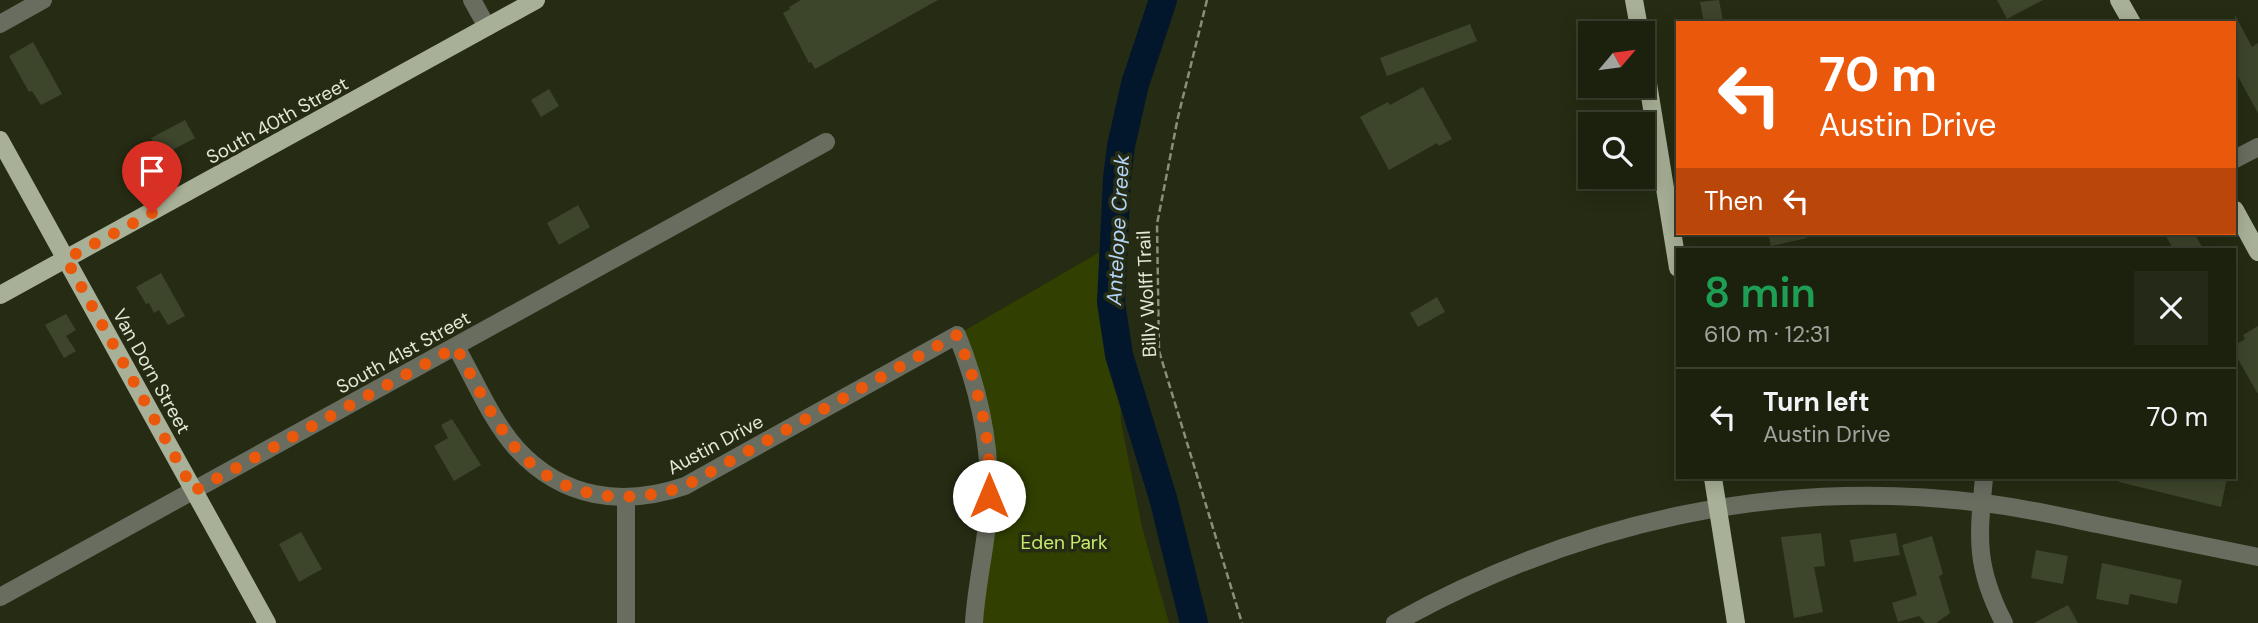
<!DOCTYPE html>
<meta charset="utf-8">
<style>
body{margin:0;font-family:"DM Sans",sans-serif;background:#252917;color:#f1f3f6;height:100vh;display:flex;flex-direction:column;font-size:26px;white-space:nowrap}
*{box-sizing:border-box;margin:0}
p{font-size:23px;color:#a0a39e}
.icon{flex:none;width:38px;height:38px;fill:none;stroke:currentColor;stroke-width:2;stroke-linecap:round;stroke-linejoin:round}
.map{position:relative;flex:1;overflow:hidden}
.details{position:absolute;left:1676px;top:248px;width:560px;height:231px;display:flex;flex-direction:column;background:#1c210e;border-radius:0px;box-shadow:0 4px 18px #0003,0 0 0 2px #3a3e2e}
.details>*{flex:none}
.guide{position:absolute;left:1676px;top:21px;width:560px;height:214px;border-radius:0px;box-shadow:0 4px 18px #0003,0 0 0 2px #3a3e2e;background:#ea580c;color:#fff;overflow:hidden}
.needle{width:46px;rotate:61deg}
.controls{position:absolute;left:1578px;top:21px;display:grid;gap:14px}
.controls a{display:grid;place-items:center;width:77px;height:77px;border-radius:0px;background:#1c210e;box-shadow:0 4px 18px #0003,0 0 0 2px #3a3e2e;font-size:35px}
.pin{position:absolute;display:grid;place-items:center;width:60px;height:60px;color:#fff;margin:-72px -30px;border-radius:50% 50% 50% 0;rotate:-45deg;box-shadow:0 0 7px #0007}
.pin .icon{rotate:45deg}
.me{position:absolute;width:77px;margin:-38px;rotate:0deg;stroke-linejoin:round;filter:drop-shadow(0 0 5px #0008)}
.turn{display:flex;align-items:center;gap:24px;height:147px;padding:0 28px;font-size:32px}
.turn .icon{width:91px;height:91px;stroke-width:2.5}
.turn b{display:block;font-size:49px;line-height:60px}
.then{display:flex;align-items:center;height:66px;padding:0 28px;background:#0003;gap:14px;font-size:26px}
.round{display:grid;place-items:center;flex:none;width:74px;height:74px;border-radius:0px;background:#252917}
.head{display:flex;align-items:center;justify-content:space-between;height:119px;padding:0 28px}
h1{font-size:42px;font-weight:600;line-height:52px;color:#1e9e55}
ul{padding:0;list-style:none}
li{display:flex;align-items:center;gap:21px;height:98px;padding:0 28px;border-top:2px solid #3a3e2e}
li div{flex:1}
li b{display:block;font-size:26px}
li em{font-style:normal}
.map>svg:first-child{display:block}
</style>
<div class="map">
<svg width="2258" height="623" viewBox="0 0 2258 623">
<rect width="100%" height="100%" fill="#252c13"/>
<polygon fill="#313f01" points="1124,238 1118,321 1121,422 1142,527 1169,623 974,623 990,476 957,335"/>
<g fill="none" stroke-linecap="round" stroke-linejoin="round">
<polyline stroke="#03172c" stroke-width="28" points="1163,0 1135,84 1121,146 1117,178 1111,302 1119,355 1163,498 1194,623"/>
</g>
<g fill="#3d452b">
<polygon points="801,0 938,0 815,69 811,62 809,63 783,13 790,9 789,7"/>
<polygon points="1719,0 1723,21 1704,23 1700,2"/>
<polygon points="1997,0 2043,0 2007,19"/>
<polygon points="2235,15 2252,47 2258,43 2258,113 2235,71"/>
<polygon points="1470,24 1477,41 1387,76 1380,58"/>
<polygon points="33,42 62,94 41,105 32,91 29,92 9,56"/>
<polygon points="1423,87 1452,139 1439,146 1437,143 1389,170 1360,117 1388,102 1390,105"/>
<polygon points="549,89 559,106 541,117 531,100"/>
<polygon points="185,120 195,138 161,156 151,138"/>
<polygon points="578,205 590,227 559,245 547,223"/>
<polygon points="1768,233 1806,233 1807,238 1771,246"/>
<polygon points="2164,233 2194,233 2204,250 2174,250"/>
<polygon points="161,273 185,316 168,325 159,310 154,313 149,303 146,304 136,287"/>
<polygon points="1437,297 1445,312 1418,327 1410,313"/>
<polygon points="66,314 76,330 66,336 76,351 64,358 45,325"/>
<polygon points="2258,326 2258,394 2235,354 2235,345 2245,339 2243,335"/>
<polygon points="452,419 481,465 454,481 434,446 448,438 441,425"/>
<polygon points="2120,478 2227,478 2221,507 2119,482"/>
<polygon points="301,532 322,569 299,582 279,544"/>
<polygon points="1821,533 1825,566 1814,567 1823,612 1794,618 1781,537"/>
<polygon points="1896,533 1900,555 1854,562 1850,540"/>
<polygon points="1932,536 1943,574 1939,576 1950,613 1936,623 1925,623 1919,616 1898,622 1892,603 1917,595 1902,545"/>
<polygon points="2036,550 2068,556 2063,584 2031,578"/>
<polygon points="2102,563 2182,580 2177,604 2130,594 2128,605 2096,599"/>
<polygon points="2068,605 2078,623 2034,623"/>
</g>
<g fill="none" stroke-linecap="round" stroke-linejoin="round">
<polyline stroke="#898f7a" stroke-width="2.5" stroke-dasharray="7 3.5" stroke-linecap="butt" points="1207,0 1178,117 1157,224 1159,351 1242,623"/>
<g stroke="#696d60" stroke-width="18">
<polyline points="472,0 487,27"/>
<polyline points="0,24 43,0"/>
<polyline points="2235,159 2258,147"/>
<path d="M456,347C475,380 491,420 517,449C563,499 623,507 685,486L957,335C981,394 993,452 988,515C985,551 976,587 974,623"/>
<path d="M1984,478C1978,538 1975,567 2004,623"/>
<polyline points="626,498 626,623"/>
<polyline points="0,597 826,142"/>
<path d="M1395,623C1577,522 1775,477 1982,503C2021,507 2059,516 2097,524C2151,535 2204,546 2258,557"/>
</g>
<g stroke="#a8b197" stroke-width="18">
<polyline points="1634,0 1640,33"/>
<polyline points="2119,0 2132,23"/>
<polyline points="1643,53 1678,268"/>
<polyline points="0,140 267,623"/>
<polyline points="2235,210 2258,252"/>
<polyline points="0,295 536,0"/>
<polyline points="1713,478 1736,623"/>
</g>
</g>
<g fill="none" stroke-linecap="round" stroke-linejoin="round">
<path stroke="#ea580c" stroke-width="12" stroke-dasharray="0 21.6" d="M152,213L66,259L194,491L456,347C474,380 490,415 513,445C556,499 624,507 685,486L957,335C979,388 992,439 989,496"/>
</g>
<g text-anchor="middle" stroke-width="7" stroke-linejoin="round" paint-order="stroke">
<g font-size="19" fill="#e3e8d8" stroke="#252c13">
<text transform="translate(277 120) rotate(-29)" y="7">South 40th Street</text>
<text transform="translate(1146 294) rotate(-93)" y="7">Billy Wolff Trail</text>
<text transform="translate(403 352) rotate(-29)" y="7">South 41st Street</text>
<text transform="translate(152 371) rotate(61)" y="7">Van Dorn Street</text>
<text transform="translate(715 444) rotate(-28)" y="7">Austin Drive</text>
</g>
<g font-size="19" fill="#c8eb6f" stroke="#252c13">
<text x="1064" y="549">Eden Park</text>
</g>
<g font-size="21" font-style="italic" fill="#b5d6fb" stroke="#252c13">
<text transform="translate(1118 230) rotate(-87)" y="7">Antelope Creek</text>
</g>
</g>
</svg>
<div class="controls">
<a><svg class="needle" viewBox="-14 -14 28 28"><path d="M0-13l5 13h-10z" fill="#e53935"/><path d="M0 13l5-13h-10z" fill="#a0a39e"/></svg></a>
<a><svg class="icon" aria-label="search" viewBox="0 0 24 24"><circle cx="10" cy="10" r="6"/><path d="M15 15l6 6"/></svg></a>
</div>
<div class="pin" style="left:152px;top:213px;background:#d93025"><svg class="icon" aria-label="arrive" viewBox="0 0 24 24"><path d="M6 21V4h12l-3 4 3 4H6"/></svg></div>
<svg class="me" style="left:989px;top:496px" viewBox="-20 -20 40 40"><circle r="19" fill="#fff"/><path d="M0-13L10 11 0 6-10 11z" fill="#ea580c"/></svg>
<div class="guide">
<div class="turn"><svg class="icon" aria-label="left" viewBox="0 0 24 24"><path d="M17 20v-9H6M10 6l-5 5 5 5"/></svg><div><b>70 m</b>Austin Drive</div></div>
<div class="then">Then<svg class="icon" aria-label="left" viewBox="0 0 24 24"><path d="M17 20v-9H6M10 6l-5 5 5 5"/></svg></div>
</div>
<section class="details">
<div class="head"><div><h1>8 min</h1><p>610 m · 12:31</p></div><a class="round"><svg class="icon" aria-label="close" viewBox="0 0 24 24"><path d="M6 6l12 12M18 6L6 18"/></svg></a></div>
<ul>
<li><svg class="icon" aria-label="left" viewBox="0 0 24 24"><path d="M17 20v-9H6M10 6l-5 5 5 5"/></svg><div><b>Turn left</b><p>Austin Drive</p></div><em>70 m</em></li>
</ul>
</section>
</div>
